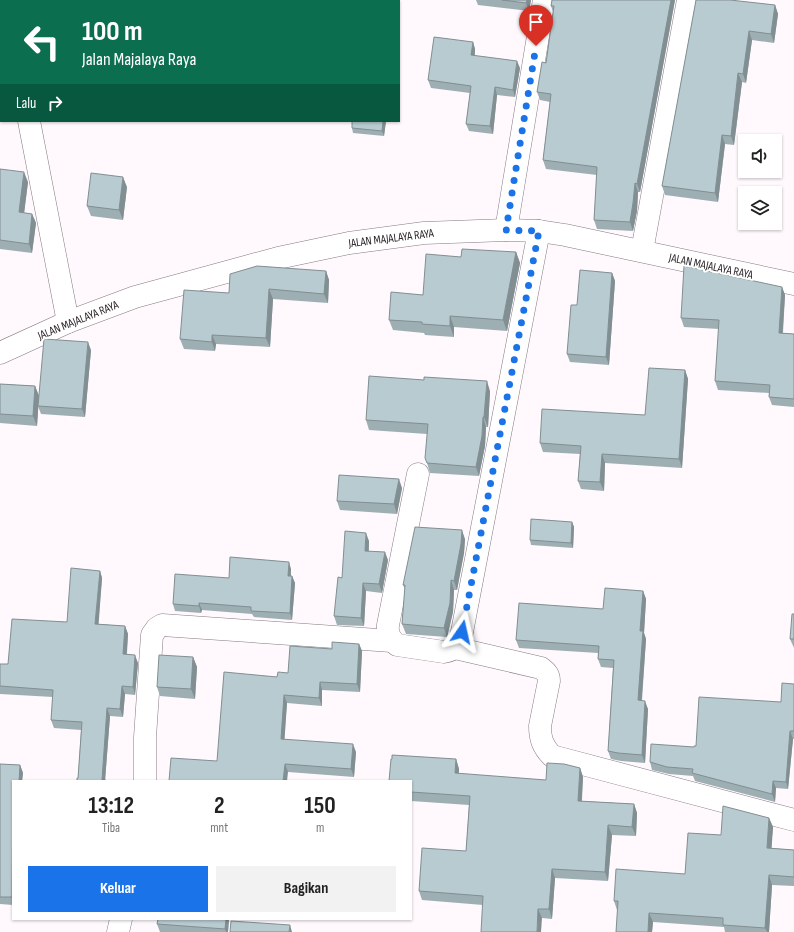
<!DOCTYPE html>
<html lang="id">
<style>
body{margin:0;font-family:"Sofia Sans Condensed",sans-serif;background:#f2f2f2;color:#222;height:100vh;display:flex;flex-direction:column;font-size:15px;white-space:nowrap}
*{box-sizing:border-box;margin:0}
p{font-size:13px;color:#767676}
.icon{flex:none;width:22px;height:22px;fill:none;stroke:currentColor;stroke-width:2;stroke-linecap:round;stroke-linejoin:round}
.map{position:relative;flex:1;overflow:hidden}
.side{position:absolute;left:12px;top:780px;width:400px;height:140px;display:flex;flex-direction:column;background:#fff;border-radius:0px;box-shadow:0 1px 3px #0004}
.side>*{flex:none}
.top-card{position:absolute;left:0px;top:0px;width:400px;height:122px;box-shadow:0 1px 3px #0004;background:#0b6e4f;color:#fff;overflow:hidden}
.buttons{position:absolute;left:738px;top:134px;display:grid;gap:8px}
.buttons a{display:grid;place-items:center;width:44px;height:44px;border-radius:0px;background:#fff;box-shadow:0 1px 3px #0004;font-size:20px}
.pin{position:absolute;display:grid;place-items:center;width:34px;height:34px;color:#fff;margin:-41px -17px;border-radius:50% 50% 50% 0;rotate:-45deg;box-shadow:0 0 4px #0007}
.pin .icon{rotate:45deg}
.me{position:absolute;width:44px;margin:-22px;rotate:11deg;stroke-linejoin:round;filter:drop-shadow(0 0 3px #0008)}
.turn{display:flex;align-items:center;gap:14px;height:84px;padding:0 16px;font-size:18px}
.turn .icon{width:52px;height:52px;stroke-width:2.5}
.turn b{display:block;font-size:28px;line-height:34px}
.then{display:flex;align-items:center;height:38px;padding:0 16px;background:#0003;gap:8px;font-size:15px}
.eta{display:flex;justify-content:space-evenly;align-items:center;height:68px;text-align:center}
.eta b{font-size:24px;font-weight:700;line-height:28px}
.button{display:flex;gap:8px;margin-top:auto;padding:8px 16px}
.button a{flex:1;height:46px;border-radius:0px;background:#1a73e8;color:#fff;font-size:16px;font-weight:700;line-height:46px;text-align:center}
.button a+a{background:#f2f2f2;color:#222}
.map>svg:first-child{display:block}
</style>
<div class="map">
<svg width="794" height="932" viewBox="0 0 794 932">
<rect width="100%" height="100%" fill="#fff9fd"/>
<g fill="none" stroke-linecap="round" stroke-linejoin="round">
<g stroke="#877983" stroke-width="23">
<g id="street">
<polyline points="29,121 68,322"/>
<polyline points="506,230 544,0"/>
<polyline points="642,251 688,0"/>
<path d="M418,474L388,625C387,634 390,639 397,645L444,652C456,650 460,644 462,632L539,231"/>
<path d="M455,648L541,668C546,672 549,674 549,681L540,726C540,739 543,747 552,756L794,820"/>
<polyline points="145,781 145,737 152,635 157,628 162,625 392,641"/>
<polyline points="118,932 121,919"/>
</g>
</g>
<g stroke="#877983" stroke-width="23">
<polyline id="secondary" points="0,353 68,322 135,297 278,258 349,243 424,233 506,230 539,231 565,235 794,284"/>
</g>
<use href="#street" stroke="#fff" stroke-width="22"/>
<use href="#secondary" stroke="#fff" stroke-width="22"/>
</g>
<g fill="#9eafb3">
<polygon points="476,0 531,0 529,11 478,5"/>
<polygon points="552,0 675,0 640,192 638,192 637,211 633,231 597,229 594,220 597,175 546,169 543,160 550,102 540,100 537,92 546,63 553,12 551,6"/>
<polygon points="696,0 775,5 778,14 774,43 752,40 746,83 742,82 734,145 725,144 718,202 665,195 662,186"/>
<polygon points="473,42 475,49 475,56 520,68 515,97 497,95 493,134 469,131 466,124 470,93 431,88 428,80"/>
<polygon points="352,121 386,121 384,136 353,133 352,128"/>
<polygon points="0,169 28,182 24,213 32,214 36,223 32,253 0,249"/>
<polygon points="127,187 123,220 91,216 87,206"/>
<polygon points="516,252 520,263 507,331 454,327 454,337 425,335 424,333 393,330 389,320 423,295 461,257"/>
<polygon points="326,271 329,280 328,303 273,299 270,347 216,344 215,351 184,349 180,339 229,293"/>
<polygon points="612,273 615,281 609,365 570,362 567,354 577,305"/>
<polygon points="782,287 785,295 783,333 794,334 794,407 772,405 769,397 769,393 718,390 715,381 719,329 684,327 681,318"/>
<polygon points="91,350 85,417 41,414 38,406"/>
<polygon points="685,370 688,379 682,468 605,463 604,491 581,489 578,481 580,454 543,452 540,443 645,415"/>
<polygon points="0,384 35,386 39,396 37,426 0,423"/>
<polygon points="490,391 488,427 486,427 485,446 479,476 430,473 427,463 427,434 369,430 366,420"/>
<polygon points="402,488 397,514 340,510 337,501"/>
<polygon points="572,522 574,527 573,548 531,545 530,540"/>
<polygon points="465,539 464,553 457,590 454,590 453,612 447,637 406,634 402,624 405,589 403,585"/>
<polygon points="369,541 369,551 388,560 382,593 366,591 364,626 337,625 334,616 342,578"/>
<polygon points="291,569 291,576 292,576 295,583 292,620 254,617 252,614 202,610 201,613 175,611 173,604 229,578"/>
<polygon points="100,571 102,578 98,624 125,626 128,634 127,654 138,663 135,695 125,694 123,717 110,716 105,780 106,780 107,781 77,781 78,778 81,730 54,728 51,720 53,697 0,694 0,664 8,664 67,622"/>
<polygon points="643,591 646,599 644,633 646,639 642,701 648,709 645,763 621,761 611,759 608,751 613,668 601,667 598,659 598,653 519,648 516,640 603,609"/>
<polygon points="794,614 794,648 790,639"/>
<polygon points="359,644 362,651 360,692 322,690 322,706 287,703 284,739 356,752 354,777 288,772 217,761 277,677 288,673 332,649"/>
<polygon points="193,657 197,667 195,699 160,696 157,687"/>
<polygon points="794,684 794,739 793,739 788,789 776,788 775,802 695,781 693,776 669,774 652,770 650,762 694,747 781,702"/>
<polygon points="456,759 459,769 459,774 546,780 580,768 583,777 582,801 634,804 637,813 636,836 612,835 608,881 555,878 552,919 542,918 483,905 422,900 419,891 466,851 469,805 411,801 411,781"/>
<polygon points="0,764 20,765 23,773 22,781 13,781 13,905 0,904"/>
<polygon points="769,818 773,827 771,848 794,850 794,886 772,885 769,932 725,932 724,927 653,922 652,932 616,932 618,910 617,910 614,901 685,874 721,835"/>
<polygon points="158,919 229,919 228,932 160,932 157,924"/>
</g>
<g fill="#818e92">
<polygon points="527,0 531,0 529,11 526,3"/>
<polygon points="671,0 675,0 640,192 637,184"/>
<polygon points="775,5 778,14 774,43 771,34"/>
<polygon points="749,31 752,40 746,83 743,74"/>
<polygon points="473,42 475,49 474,63 471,55"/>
<polygon points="517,61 520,68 515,97 513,90"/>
<polygon points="738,73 742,82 734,145 731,136"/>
<polygon points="495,87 497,95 493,134 490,126"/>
<polygon points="383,121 386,121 384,136 382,131"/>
<polygon points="722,135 725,144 718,202 715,193"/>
<polygon points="24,172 28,182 23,222 19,212"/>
<polygon points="123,177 127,187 123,220 119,210"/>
<polygon points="635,183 638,192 637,211 633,231 630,222"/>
<polygon points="32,214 36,223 32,253 29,244"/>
<polygon points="516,252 520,263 507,331 503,320"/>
<polygon points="326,271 329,280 328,303 324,294"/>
<polygon points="612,273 615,281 609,365 606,357"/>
<polygon points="782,287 785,295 782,341 779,333"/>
<polygon points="269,289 273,299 270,347 266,338"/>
<polygon points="450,316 454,327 454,337 450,326"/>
<polygon points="212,335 216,344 215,351 212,342"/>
<polygon points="88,342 91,350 85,417 82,409"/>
<polygon points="685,370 688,379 682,468 679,459"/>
<polygon points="487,381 490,391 488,427 484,417"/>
<polygon points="35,386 39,396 37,426 33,416"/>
<polygon points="483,417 486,427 485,446 479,476 476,467"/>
<polygon points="602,454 605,463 604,491 600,482"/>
<polygon points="399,479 402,488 397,514 394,504"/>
<polygon points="572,522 574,527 573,548 571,543"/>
<polygon points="462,530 465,539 464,553 457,590 454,581"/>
<polygon points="366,533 369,541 368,559 365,551"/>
<polygon points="385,552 388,560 382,593 379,584"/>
<polygon points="289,562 291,569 290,583 288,576"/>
<polygon points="100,571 102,578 98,632 95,624"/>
<polygon points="292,576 295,583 292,620 290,613"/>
<polygon points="451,580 454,590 453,612 447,637 444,628"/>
<polygon points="363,583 366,591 364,626 361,618"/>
<polygon points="643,591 646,599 644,633 646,639 641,708 638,700 640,631"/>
<polygon points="199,603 202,610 201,613 199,606"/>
<polygon points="125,626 128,634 126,662 123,654"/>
<polygon points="359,644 362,651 360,692 357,684"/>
<polygon points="135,655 138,663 135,695 133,687"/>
<polygon points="193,657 197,667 195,699 191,689"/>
<polygon points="320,682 322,690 322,706 319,698"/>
<polygon points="122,686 125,694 123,717 120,709"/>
<polygon points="284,695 287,703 284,747 281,739"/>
<polygon points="645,701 648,709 645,763 642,755"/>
<polygon points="107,708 110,716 105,781 102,780"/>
<polygon points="790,731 793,739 788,789 786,782"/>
<polygon points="353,744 356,752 354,777 351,769"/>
<polygon points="456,759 459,769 458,783 455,773"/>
<polygon points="285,764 288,772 287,781 283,781"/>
<polygon points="20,765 23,773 22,781 19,781"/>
<polygon points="580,768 583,777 581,810 578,801"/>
<polygon points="773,781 776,788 775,802 772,794"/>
<polygon points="634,804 637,813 636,836 632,827"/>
<polygon points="769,818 773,827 771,857 767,848"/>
<polygon points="608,825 612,835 608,881 605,872"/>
<polygon points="552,869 555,878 552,919 549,909"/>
<polygon points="769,875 772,885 769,932 767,932 765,928"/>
<polygon points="538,909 542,918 541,932 537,932"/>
<polygon points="649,913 653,922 652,932 648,932"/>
<polygon points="226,919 229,919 228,932 226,932 225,929"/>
<polygon points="290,925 292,932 289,932"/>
</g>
<g fill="#b8cbd0" stroke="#818e92">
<rect x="173" y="0" width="21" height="1"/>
<polygon points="502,0 527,0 526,3"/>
<polygon points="552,0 671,0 637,184 635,183 633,203 630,222 594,220 597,167 543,160 551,94 537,92 542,62 546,63 554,6 551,6"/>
<polygon points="696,0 730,0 775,5 771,34 749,31 743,74 738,73 731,136 722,135 715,193 662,186"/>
<polygon points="434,37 473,42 471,55 517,61 513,90 495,87 490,126 466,124 471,86 428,80"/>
<polygon points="352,121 383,121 382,131 352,128"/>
<polygon points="0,169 24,172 19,212 32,214 29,244 0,240"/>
<polygon points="91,173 123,177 119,210 87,206"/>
<polygon points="462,249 516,252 503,320 450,316 450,326 422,324 422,322 389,320 391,292 423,295 426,254 461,257"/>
<polygon points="257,266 326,271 324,294 269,289 266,338 212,335 212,342 180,339 184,290 229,293 230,274"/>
<polygon points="684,266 782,287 779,333 794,334 794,399 769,397 770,385 715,381 719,320 681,318"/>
<polygon points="580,270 612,273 606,357 567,354 571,305 577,305"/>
<polygon points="44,339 88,342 82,409 38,406"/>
<polygon points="649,368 685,370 679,459 602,454 600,482 578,481 581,446 540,443 542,409 645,415"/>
<polygon points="369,376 424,380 424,377 487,381 484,417 483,417 482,436 476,467 427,463 425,458 428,424 366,420"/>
<polygon points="0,384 35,386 33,416 0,414"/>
<polygon points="339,475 399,479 394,504 337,501"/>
<polygon points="531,519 572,522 571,543 530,540"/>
<polygon points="415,527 462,530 461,544 454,581 451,580 450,603 444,628 402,624 405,585 403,585"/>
<polygon points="345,531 366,533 365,551 385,552 379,584 363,583 361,618 334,616 338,577 342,578"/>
<polygon points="230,557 289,562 288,576 292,576 290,613 251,611 251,607 199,603 199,606 173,604 175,574 229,578"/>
<polygon points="71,568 100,571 95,624 125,626 123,654 135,655 133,687 122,686 120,709 107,708 102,780 106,780 106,781 77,781 77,778 78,778 82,722 51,720 53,690 0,686 0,664 8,664 12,619 67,622"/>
<polygon points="605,588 643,591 640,631 643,631 638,700 645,701 642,755 618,753 608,751 614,660 598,659 599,646 516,640 519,603 603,609"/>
<polygon points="792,614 794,614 794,639 790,639"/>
<polygon points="332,642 359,644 357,684 320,682 319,698 284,695 281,739 353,744 351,769 285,764 283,781 169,781 171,758 217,761 224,672 277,677 278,672 288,673 290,646 332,649"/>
<polygon points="159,655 193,657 191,689 157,687"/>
<polygon points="782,683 794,684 794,731 790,731 786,782 773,781 772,794 692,773 693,769 667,767 650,762 651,744 694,747 694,746 696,746 699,697 781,702"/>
<polygon points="392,755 456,759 455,773 546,780 547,763 564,764 580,768 578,801 634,804 632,827 608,825 605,872 552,869 549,909 538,909 537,932 481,932 483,896 419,891 422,848 466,851 470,796 411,792 411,781 389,781 391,759 392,759"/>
<polygon points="0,764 20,765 19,781 13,781 12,897 0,897"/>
<polygon points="723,806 769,818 767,848 794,850 794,877 769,875 765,928 723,925 723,918 649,913 648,932 616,932 618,901 614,901 616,869 685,874 688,833 721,835"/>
<polygon points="158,919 226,919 225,929 157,924"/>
<polygon points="231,921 290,925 289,932 230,932"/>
</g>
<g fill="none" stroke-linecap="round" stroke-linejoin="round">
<polyline stroke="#1a73e8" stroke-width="7" stroke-dasharray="0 12.6" points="462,632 539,231 506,230 536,46"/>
</g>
<g text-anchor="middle" stroke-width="4" stroke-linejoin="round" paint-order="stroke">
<g font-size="12" fill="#2b2529" stroke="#fff">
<text transform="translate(391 238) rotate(-7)" y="4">JALAN MAJALAYA RAYA</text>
<text transform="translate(711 266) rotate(12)" y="4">JALAN MAJALAYA RAYA</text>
<text transform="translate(78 320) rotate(-22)" y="4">JALAN MAJALAYA RAYA</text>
</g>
</g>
</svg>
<div class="buttons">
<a><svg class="icon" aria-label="sound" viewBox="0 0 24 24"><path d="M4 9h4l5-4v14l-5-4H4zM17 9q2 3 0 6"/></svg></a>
<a><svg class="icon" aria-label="layers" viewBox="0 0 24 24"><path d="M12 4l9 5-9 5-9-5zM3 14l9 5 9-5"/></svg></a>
</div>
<div class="pin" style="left:536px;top:46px;background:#d93025"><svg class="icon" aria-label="arrive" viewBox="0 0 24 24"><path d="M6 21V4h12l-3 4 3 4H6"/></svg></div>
<svg class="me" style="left:462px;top:632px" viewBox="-20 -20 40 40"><path d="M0-17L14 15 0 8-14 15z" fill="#1a73e8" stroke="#fff" stroke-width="4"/></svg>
<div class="top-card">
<div class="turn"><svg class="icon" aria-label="left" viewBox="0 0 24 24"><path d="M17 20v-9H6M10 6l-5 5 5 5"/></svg><div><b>100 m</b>Jalan Majalaya Raya</div></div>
<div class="then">Lalu<svg class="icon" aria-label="right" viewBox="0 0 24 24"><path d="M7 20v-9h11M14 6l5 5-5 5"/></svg></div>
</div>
<section class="side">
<div class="eta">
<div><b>13:12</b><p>Tiba</p></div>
<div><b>2</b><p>mnt</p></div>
<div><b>150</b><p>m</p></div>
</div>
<div class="button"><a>Keluar</a><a>Bagikan</a></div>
</section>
</div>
